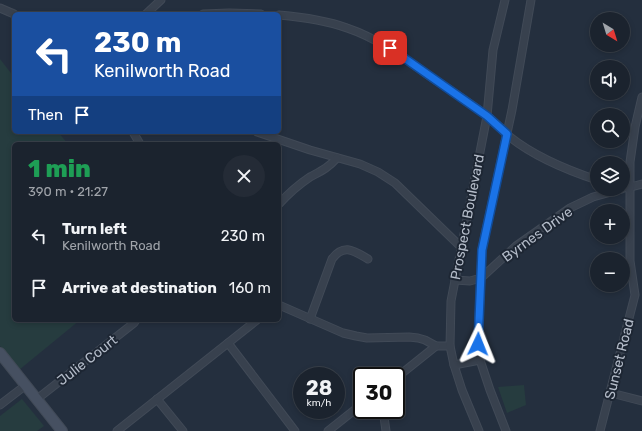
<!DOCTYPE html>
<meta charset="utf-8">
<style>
body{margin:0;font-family:Rubik,sans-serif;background:#242b36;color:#f1f3f6;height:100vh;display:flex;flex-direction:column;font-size:15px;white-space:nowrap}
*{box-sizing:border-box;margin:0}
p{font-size:13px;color:#a0a4aa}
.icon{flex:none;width:22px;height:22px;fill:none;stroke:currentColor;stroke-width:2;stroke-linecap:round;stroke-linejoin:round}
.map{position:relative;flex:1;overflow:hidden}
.sheet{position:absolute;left:12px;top:142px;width:269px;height:180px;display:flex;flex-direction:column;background:#1b232e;border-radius:6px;box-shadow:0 2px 6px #0003,0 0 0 1px #39404a}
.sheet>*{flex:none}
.top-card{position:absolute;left:12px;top:12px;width:269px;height:122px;border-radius:6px;box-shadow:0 2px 6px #0003,0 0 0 1px #39404a;background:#1a4fa0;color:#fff;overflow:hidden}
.needle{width:26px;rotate:142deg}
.controls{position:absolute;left:590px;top:12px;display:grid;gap:8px}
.controls a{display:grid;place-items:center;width:40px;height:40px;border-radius:50%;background:#1b232e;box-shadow:0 2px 6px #0003,0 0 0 1px #39404a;font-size:20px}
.speed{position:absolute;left:293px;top:367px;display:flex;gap:8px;font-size:20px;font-weight:700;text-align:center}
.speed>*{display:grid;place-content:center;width:52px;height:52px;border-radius:50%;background:#1b232e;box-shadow:0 2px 6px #0003,0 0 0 1px #39404a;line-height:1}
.speed small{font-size:10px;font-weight:400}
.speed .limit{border:2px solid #111;border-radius:6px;background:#fff;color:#111}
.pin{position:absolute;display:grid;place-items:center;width:34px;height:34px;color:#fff;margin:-17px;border-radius:8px;box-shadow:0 2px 6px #0006}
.me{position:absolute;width:44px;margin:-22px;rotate:2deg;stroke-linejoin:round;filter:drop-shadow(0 0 3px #0008)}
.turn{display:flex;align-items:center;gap:14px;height:84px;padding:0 16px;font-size:18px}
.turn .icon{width:52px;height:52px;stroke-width:2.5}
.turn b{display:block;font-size:28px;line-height:34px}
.then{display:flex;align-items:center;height:38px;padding:0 16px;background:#0003;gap:8px;font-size:15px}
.round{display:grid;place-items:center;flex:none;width:42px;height:42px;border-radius:21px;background:#242b36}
.overview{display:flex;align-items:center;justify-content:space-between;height:68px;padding:0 16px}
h1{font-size:24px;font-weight:800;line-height:30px;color:#1e9e55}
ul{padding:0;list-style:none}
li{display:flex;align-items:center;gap:12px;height:52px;padding:0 16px}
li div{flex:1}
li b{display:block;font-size:15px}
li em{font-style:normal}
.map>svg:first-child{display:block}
</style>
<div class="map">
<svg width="642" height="431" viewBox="0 0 642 431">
<rect width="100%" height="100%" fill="#242f3e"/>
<g fill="#263c3f">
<polygon points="0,59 14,77 14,132 58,132 68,144 14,144 14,320 80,320 19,370 0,346"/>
<polygon points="524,385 526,405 507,413 498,387"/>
<polygon points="22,399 44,426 37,431 0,431 0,416"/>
</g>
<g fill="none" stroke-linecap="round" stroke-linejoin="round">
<g stroke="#414a57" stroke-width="9">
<g id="minor">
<polyline points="0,8 14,14"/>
<polyline points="146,14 161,0"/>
<polyline points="203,14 229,13 261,14"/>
<path d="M279,15C302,17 325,20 347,28C377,38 403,57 428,75C447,88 467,101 486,115C494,121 502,130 510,137C535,157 567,170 597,180"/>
<polyline points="133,132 140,144"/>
<polyline points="257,132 310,150 360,164 378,172 395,183 462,248"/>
<polyline points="627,188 642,184"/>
<path d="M279,204C288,194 298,185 310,177C321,171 328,168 337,158"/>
<polyline points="455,280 470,281 481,278 516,246 570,208 593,197 622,189"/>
<polyline points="279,305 343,333 356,336 367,338 409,337 418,338 425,340 436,346 450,346"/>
<path d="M310,319L332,259C344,243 354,251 368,259"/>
<polyline points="228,343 295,431"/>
<polyline points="454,365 480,360"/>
<polyline points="396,378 436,346"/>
<polyline points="611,393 642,401"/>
<polyline points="37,399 134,323 136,320"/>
<polyline points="157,399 183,431"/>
<polyline points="0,405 26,385"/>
<polyline points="383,410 386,431"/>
<polyline points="117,431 257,320"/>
<polyline points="328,431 362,404"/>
<polyline points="479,431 462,390 454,365 450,346 451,301 487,116 493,50 505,0"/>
<polyline points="506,431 490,390 480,360 478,344 482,249 512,110 531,0"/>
<polyline points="600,431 635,295 630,261 630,162 635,127 642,97"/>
</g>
</g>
<g stroke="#414a57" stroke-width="12">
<polyline id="secondary" points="0,353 62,431"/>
</g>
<use href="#minor" stroke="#38414e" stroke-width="7"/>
<use href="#secondary" stroke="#465061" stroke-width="10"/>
</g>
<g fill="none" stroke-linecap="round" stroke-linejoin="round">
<g stroke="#114b97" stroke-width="10">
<polyline id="route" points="390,48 487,116 507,134 482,250 478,344"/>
</g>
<use href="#route" stroke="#1a73e8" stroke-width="7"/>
</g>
<g text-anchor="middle" stroke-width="4" stroke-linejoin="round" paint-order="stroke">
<g font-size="14" fill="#b4bcc9" stroke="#1d2633">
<text transform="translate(467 217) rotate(-79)" y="5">Prospect Boulevard</text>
<text transform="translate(537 234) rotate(-36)" y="5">Byrnes Drive</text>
<text transform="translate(619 359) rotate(-76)" y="5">Sunset Road</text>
<text transform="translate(87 360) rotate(-38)" y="5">Julie Court</text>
</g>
</g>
</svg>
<div class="controls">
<a><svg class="needle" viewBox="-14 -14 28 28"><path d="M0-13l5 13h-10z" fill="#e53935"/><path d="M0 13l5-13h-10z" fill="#a0a4aa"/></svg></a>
<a><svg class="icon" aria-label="sound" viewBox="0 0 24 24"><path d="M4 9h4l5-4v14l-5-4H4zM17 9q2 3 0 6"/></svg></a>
<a><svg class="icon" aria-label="search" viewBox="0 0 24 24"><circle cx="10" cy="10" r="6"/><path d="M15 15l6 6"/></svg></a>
<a><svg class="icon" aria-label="layers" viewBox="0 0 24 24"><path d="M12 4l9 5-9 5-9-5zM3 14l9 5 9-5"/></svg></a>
<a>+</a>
<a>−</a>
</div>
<div class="speed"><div>28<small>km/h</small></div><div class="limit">30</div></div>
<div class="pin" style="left:390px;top:48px;background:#d93025"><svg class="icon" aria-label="arrive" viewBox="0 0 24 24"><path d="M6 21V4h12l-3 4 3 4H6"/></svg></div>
<svg class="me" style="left:478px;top:344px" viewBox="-20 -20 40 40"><path d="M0-17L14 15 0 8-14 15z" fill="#1a73e8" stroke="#fff" stroke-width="4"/></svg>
<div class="top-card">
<div class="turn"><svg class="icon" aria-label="left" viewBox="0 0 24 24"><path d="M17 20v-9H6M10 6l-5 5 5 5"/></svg><div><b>230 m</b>Kenilworth Road</div></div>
<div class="then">Then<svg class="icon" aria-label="arrive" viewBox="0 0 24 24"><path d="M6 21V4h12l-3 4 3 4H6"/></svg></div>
</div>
<section class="sheet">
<div class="overview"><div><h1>1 min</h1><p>390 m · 21:27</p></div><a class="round"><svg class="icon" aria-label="close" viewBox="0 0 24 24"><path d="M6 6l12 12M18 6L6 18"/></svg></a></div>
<ul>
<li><svg class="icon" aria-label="left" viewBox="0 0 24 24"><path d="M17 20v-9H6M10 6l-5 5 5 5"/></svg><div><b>Turn left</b><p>Kenilworth Road</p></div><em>230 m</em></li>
<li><svg class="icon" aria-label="arrive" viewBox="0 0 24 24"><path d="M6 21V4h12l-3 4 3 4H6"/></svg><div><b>Arrive at destination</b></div><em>160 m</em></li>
</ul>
</section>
</div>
